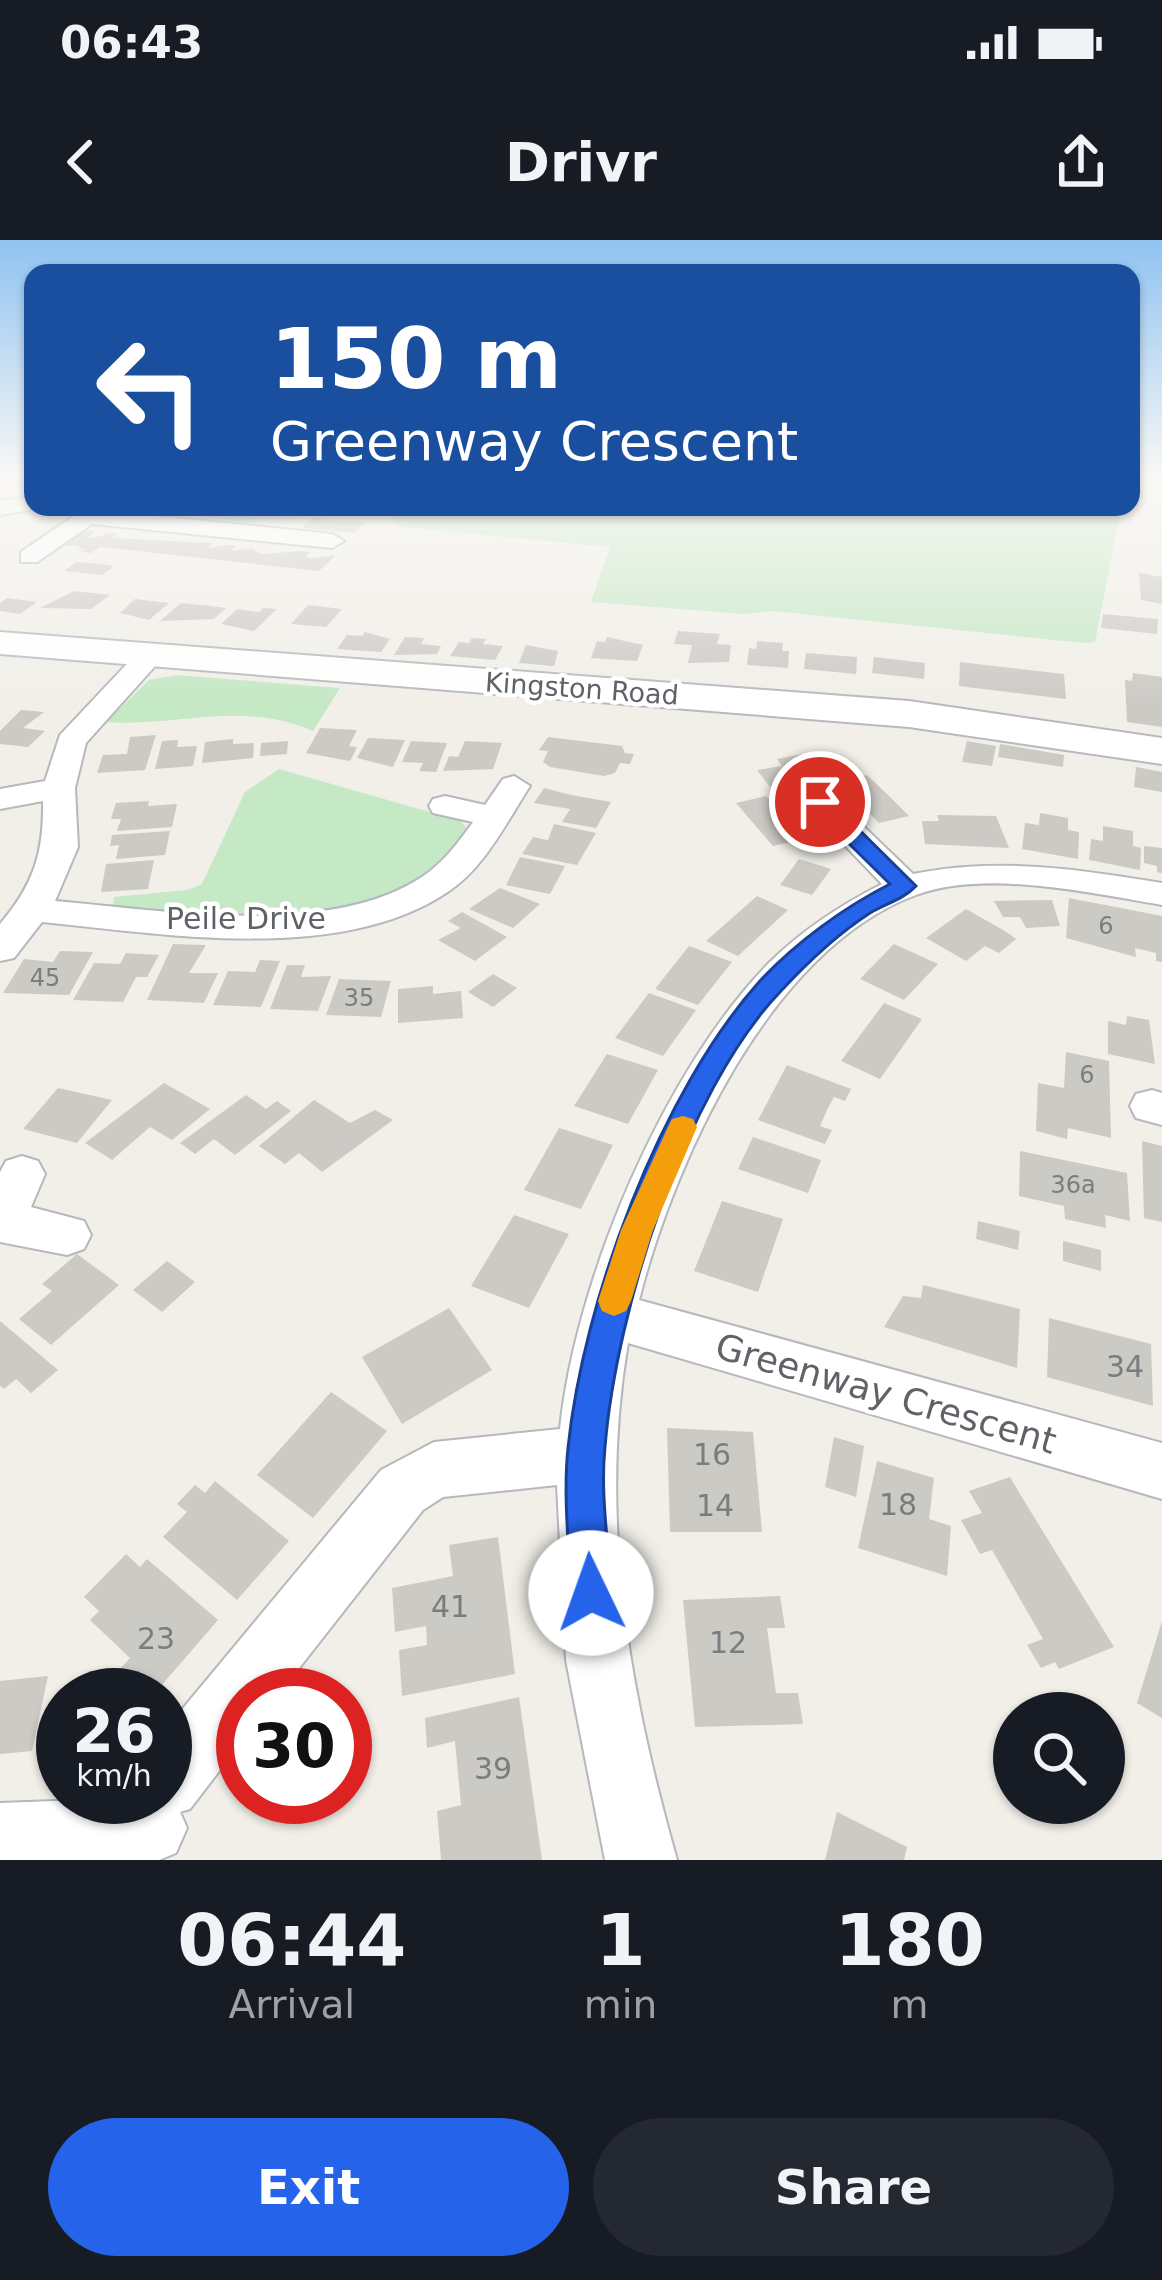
<!DOCTYPE html>
<style>
body{margin:0;font-family:"DejaVu Sans",sans-serif;background:#242831;color:#f1f3f6;height:100vh;display:flex;flex-direction:column;font-size:45px;white-space:nowrap}
*{box-sizing:border-box;margin:0}
p{font-size:39px;color:#9ea1a6}
.icon{flex:none;width:66px;height:66px;fill:none;stroke:currentColor;stroke-width:2;stroke-linecap:round;stroke-linejoin:round}
.map{position:relative;height:1620px;overflow:hidden}
.panel{display:flex;flex-direction:column;background:#171b24;flex:1}
.panel>*{flex:none}
.banner{position:absolute;left:24px;top:24px;width:1116px;height:252px;border-radius:24px;box-shadow:0 3px 9px #0004;background:#1a4fa0;color:#fff;overflow:hidden}
.tools{position:absolute;left:993px;top:1452px;display:grid;gap:24px}
.tools a{display:grid;place-items:center;width:132px;height:132px;border-radius:50%;background:#171b24;box-shadow:0 3px 9px #0004;font-size:60px}
.speed{position:absolute;left:36px;top:1428px;display:flex;gap:24px;font-size:60px;font-weight:700;text-align:center}
.speed>*{display:grid;place-content:center;width:156px;height:156px;border-radius:50%;background:#171b24;box-shadow:0 3px 9px #0004;line-height:1}
.speed small{font-size:30px;font-weight:400}
.speed .limit{border:18px solid #d22;background:#fff;color:#111}
.pin{position:absolute;display:grid;place-items:center;width:102px;height:102px;color:#fff;margin:-51px;border:6px solid #fff;border-radius:50%;box-shadow:0 3px 12px #0007}
.me{position:absolute;width:132px;margin:-66px;rotate:357deg;stroke-linejoin:round;filter:drop-shadow(0 0 9px #0008)}
.turn{display:flex;align-items:center;gap:42px;height:252px;padding:0 48px;font-size:54px}
.turn .icon{width:156px;height:156px;stroke-width:2.5}
.turn b{display:block;font-size:84px;line-height:102px}
.eta{display:flex;justify-content:space-evenly;align-items:center;height:204px;text-align:center}
.eta b{font-size:72px;font-weight:600;line-height:84px}
.button{display:flex;gap:24px;margin-top:auto;padding:24px 48px}
.button a{flex:1;height:138px;border-radius:72px;background:#2563eb;color:#fff;font-size:48px;font-weight:600;line-height:138px;text-align:center}
.button a+a{background:#242831;color:#f1f3f6}
.status{display:flex;justify-content:space-between;align-items:center;height:84px;padding:0 60px;background:#171b24;direction:ltr}
.status svg{height:33px;fill:currentColor}
header{display:flex;justify-content:space-between;align-items:center;height:156px;padding:0 48px;background:#171b24;font-size:54px;font-weight:600}
.map>svg:first-child{display:block}
</style>
<div class="status"><b>06:43</b><svg viewBox="0 0 49 12"><path d="M0 12V9h3v3zM5 12V6h3v6zM10 12V3h3v9zM15 12V0h3v12zM26 1h20v11H26zM47 4h2v5h-2z"/></svg></div>
<header><svg class="icon" aria-label="back" viewBox="0 0 24 24"><path d="M15 5l-7 7 7 7"/></svg>Drivr<svg class="icon" aria-label="share" viewBox="0 0 24 24"><path d="M12 15V3M7 8l5-5 5 5M5 13v7h14v-7"/></svg></header>
<div class="map">
<svg width="1162" height="1620" viewBox="0 0 1162 1620">
<rect width="100%" height="100%" fill="#f1efe8"/>
<g fill="#c5e8c5">
<polygon points="90,267 1121,267 1095,402 1083,403 774,371 744,374 591,362 610,307 401,287 379,270 229,284 105,273"/>
<path d="M177,435L340,448L313,491C243,460 177,487 106,482L149,440Z"/>
<path d="M279,529L461,581L466,587C431,700 203,671 113,667L114,657L187,650L202,644L245,552Z"/>
</g>
<g fill="none" stroke-linecap="round" stroke-linejoin="round">
<polyline stroke="#aadaff" stroke-width="6" points="157,267 236,278 347,267"/>
</g>
<g fill="#cccac5">
<polygon points="314,277 325,280 365,282 354,293 302,288"/>
<polygon points="88,290 96,291 87,298 92,298 110,293 118,294 111,298 213,303 207,308 227,305 237,306 231,311 252,308 261,314 302,311 310,312 305,317 311,318 336,315 319,331 100,307 91,313 81,312 86,309 77,308 81,306 54,305 73,293"/>
<polygon points="77,322 102,324 114,326 102,335 64,331"/>
<polygon points="1139,333 1162,337 1162,364 1141,360"/>
<polygon points="74,351 110,355 91,369 40,368"/>
<polygon points="7,358 37,362 20,374 0,371 0,363"/>
<polygon points="135,359 169,363 149,380 120,373"/>
<polygon points="181,363 211,366 226,368 214,379 160,381"/>
<polygon points="308,365 342,369 326,387 291,384"/>
<polygon points="263,368 277,369 254,391 221,384 237,369 259,372"/>
<polygon points="1103,374 1158,379 1157,394 1101,388"/>
<polygon points="678,391 720,394 717,404 731,405 729,422 688,423 692,405 674,404"/>
<polygon points="365,392 390,399 381,412 337,409 347,395 362,396"/>
<polygon points="405,397 424,398 421,404 441,406 437,414 394,415"/>
<polygon points="607,397 643,405 637,421 591,418 597,401 605,402"/>
<polygon points="472,398 486,399 483,404 503,406 495,420 450,416 459,402 469,403"/>
<polygon points="757,401 783,403 782,411 789,411 788,428 747,425 749,408 756,409"/>
<polygon points="526,405 558,411 554,426 519,423"/>
<polygon points="806,413 857,417 856,434 804,429"/>
<polygon points="874,417 925,423 924,439 872,433"/>
<polygon points="960,422 1064,434 1066,459 959,446"/>
<polygon points="1133,433 1162,437 1162,487 1127,482 1125,440 1132,441"/>
<polygon points="21,470 44,472 23,488 45,491 28,507 0,504 0,491"/>
<polygon points="320,488 357,490 349,506 357,507 350,521 306,513"/>
<polygon points="156,495 145,530 97,533 103,515 127,514 130,497"/>
<polygon points="548,497 622,506 625,513 634,514 630,524 620,523 615,533 604,536 550,527 543,522 548,511 539,510"/>
<polygon points="368,498 405,500 393,527 357,518"/>
<polygon points="233,499 233,504 254,503 253,518 202,523 205,502"/>
<polygon points="178,500 177,507 197,506 193,526 155,529 162,501"/>
<polygon points="288,501 287,514 260,516 261,503"/>
<polygon points="411,501 447,503 436,532 419,531 423,523 402,522"/>
<polygon points="465,501 502,503 493,529 443,531 449,516 458,517"/>
<polygon points="967,501 996,506 992,526 962,522"/>
<polygon points="1000,504 1064,515 1063,527 998,517"/>
<polygon points="802,514 825,541 773,551 757,530 782,526 777,519"/>
<polygon points="1136,527 1162,532 1162,552 1134,547"/>
<polygon points="867,535 888,555 909,576 879,583 838,542"/>
<polygon points="544,548 571,555 611,562 596,588 562,582 570,569 534,563"/>
<polygon points="766,556 785,577 805,599 773,606 736,563"/>
<polygon points="149,561 148,566 177,564 172,587 117,591 121,579 111,579 116,563"/>
<polygon points="1040,573 1068,578 1068,590 1079,592 1078,619 1022,609 1025,583 1039,585"/>
<polygon points="937,575 996,576 1009,608 925,604 922,581 939,581"/>
<polygon points="554,584 596,593 577,625 522,614 533,597 548,600"/>
<polygon points="1103,586 1133,591 1133,606 1141,608 1140,630 1089,620 1091,599 1103,601"/>
<polygon points="170,591 165,615 116,619 119,605 110,606 112,595"/>
<polygon points="1144,606 1162,608 1162,633 1157,632 1157,626 1144,623"/>
<polygon points="520,617 565,626 550,654 506,645"/>
<polygon points="799,619 831,629 812,655 780,645"/>
<polygon points="154,620 148,649 101,652 106,624"/>
<polygon points="500,648 540,664 513,688 469,669"/>
<polygon points="757,656 788,670 738,716 706,701"/>
<polygon points="1069,658 1162,676 1162,722 1156,721 1156,713 1135,708 1136,717 1066,698"/>
<polygon points="1052,660 1060,686 1026,688 1020,677 1003,677 994,661"/>
<polygon points="966,669 1005,691 1016,699 999,713 985,706 966,721 926,698"/>
<polygon points="462,672 507,697 475,721 438,700 461,688 448,681"/>
<polygon points="173,704 206,705 189,733 218,733 204,763 147,760"/>
<polygon points="894,704 938,724 904,760 860,739"/>
<polygon points="689,706 732,722 698,765 655,749"/>
<polygon points="60,711 93,712 69,755 3,753 24,719 53,722"/>
<polygon points="126,713 159,715 147,737 136,737 123,762 73,760 94,723 120,724"/>
<polygon points="260,720 280,721 261,767 213,765 228,731 255,732"/>
<polygon points="287,725 305,725 301,737 331,736 318,771 270,769"/>
<polygon points="493,734 517,748 493,767 468,752"/>
<polygon points="339,739 391,741 381,777 326,775"/>
<polygon points="433,746 433,754 461,751 463,778 398,783 398,749"/>
<polygon points="649,753 696,770 663,816 615,798"/>
<polygon points="884,763 922,779 880,839 841,821"/>
<polygon points="1127,776 1149,780 1155,824 1108,814 1108,781 1126,785"/>
<polygon points="1066,812 1109,821 1111,898 1068,888 1067,899 1036,891 1038,843 1064,848"/>
<polygon points="607,814 658,830 628,884 574,866"/>
<polygon points="787,825 851,849 845,861 834,857 827,870 820,886 832,890 825,904 758,880"/>
<polygon points="164,843 210,869 172,900 150,887 112,920 85,903"/>
<polygon points="58,848 112,860 77,903 23,889"/>
<polygon points="246,855 266,869 277,861 291,871 235,915 214,899 195,914 180,903"/>
<polygon points="314,860 350,883 375,870 393,880 322,932 299,913 285,924 259,906"/>
<polygon points="559,888 613,905 581,969 524,950"/>
<polygon points="753,897 821,920 808,953 738,929"/>
<polygon points="1142,901 1162,906 1162,982 1144,978"/>
<polygon points="1020,911 1127,933 1130,981 1105,975 1106,988 1065,979 1064,966 1019,956"/>
<polygon points="722,961 783,979 758,1052 694,1031"/>
<polygon points="514,975 569,994 529,1068 471,1046"/>
<polygon points="978,981 1020,991 1018,1010 976,999"/>
<polygon points="1063,1001 1101,1010 1101,1031 1063,1021"/>
<polygon points="77,1014 119,1045 51,1105 19,1079 52,1051 42,1044"/>
<polygon points="167,1021 195,1042 162,1072 133,1050"/>
<polygon points="923,1045 1020,1069 1017,1128 884,1087 903,1056 921,1058"/>
<polygon points="449,1068 492,1130 402,1184 362,1117"/>
<polygon points="1049,1078 1151,1104 1153,1166 1047,1137"/>
<polygon points="0,1081 58,1130 31,1153 16,1139 4,1149 0,1146"/>
<polygon points="331,1152 387,1191 313,1278 257,1235"/>
<polygon points="667,1188 753,1192 762,1292 670,1292"/>
<polygon points="834,1197 864,1206 856,1257 825,1247"/>
<polygon points="877,1221 934,1238 929,1279 951,1286 947,1336 858,1308"/>
<polygon points="1010,1237 1023,1259 1114,1407 1059,1429 1055,1422 1041,1428 1027,1405 1043,1399 992,1310 980,1314 961,1280 982,1273 969,1251"/>
<polygon points="215,1241 289,1301 237,1360 163,1297 187,1272 177,1264 195,1245 205,1253"/>
<polygon points="498,1297 515,1434 402,1456 399,1410 427,1405 426,1386 395,1392 392,1348 453,1336 449,1305"/>
<polygon points="126,1314 140,1327 147,1319 218,1380 161,1446 157,1443 148,1455 133,1455 113,1437 130,1418 90,1380 99,1371 84,1357"/>
<polygon points="780,1356 785,1388 767,1388 776,1453 798,1453 803,1484 695,1487 683,1360"/>
<polygon points="1162,1381 1162,1478 1137,1463"/>
<polygon points="48,1436 32,1511 0,1514 0,1441"/>
<polygon points="519,1457 542,1620 441,1620 437,1571 461,1565 455,1501 427,1508 425,1478"/>
<polygon points="837,1572 907,1607 904,1620 825,1620"/>
</g>
<g fill="none" stroke-linecap="round" stroke-linejoin="round">
<g stroke="#b5b8bc" stroke-width="4">
<g id="street">
<polygon points="33,257 33,267 41,268 0,275 0,261"/>
<polygon points="65,267 332,294 344,301 332,308 92,284 37,322 21,322 21,312 74,276"/>
<path d="M150,408L164,416L86,503L75,548L78,607L55,661C162,670 328,699 422,637C443,623 459,602 473,582L433,573L429,566L433,559L445,556L485,565L503,539L514,536L530,546C506,583 484,629 446,653C339,724 163,694 42,682L14,718L0,721V684C34,644 44,612 43,561L0,569V549L45,541L60,495L140,410Z"/>
<path d="M820,553L832,556L913,634C997,617 1078,629 1162,643V665C1091,653 985,629 916,655C770,709 675,920 639,1060L1162,1203V1259L628,1103C598,1277 629,1452 677,1620H605L566,1420L557,1245L443,1257L423,1270L278,1455H243V1500L190,1569L180,1572L187,1588L176,1613L159,1620H0V1563L165,1557V1490L381,1230L434,1202L560,1189C575,1041 664,830 769,723C802,690 841,665 882,644L804,563Z"/>
<polygon points="1152,850 1162,853 1162,885 1136,878 1130,866 1136,854"/>
<polygon points="22,916 38,921 45,934 31,967 84,981 91,995 84,1009 67,1015 0,1002 0,932 6,921"/>
</g>
</g>
<g stroke="#b6babf" stroke-width="4">
<polygon id="secondary" points="0,392 909,461 1162,498 1162,524 909,487 0,414"/>
</g>
<use href="#street" fill="#fff" fill-rule="evenodd"/>
<use href="#secondary" fill="#fff" fill-rule="evenodd"/>
</g>
<linearGradient id="sky" x2="0" y2="1"><stop stop-color="#8fc3f1"/><stop offset="0.51" stop-color="#f9f8f5"/><stop offset="1" stop-color="#f9f8f5" stop-opacity="0"/></linearGradient>
<rect width="1162" height="463" fill="url(#sky)"/>
<path fill="#2563eb" stroke="#184099" stroke-width="3" d="M820,556L827,558L916,646C904,659 885,664 870,673C839,693 805,725 780,752C685,852 616,1071 605,1207C600,1254 609,1306 611,1353L605,1368L591,1374L577,1368L571,1353C569,1306 563,1255 568,1208C583,1061 660,853 759,742C795,703 843,668 890,644L812,567V558Z"/>
<polygon fill="#f59e0b" points="683,876 693,879 697,887 653,990 631,1061 626,1071 614,1076 602,1071 598,1061 621,990 668,887 672,879"/>
<g text-anchor="middle" stroke-width="9" stroke-linejoin="round" paint-order="stroke">
<g font-size="24" fill="#7a7d7f">
<text x="1106" y="694">6</text>
<text x="45" y="746">45</text>
<text x="359" y="766">35</text>
<text x="1087" y="843">6</text>
<text x="1073" y="953">36a</text>
</g>
<g font-size="27" fill="#5f6368" stroke="#fff">
<text transform="translate(582 449) rotate(4)" y="9">Kingston Road</text>
</g>
<g font-size="30" fill="#5f6368" stroke="#fff">
<text x="246" y="689">Peile Drive</text>
</g>
<g font-size="30" fill="#7a7d7f">
<text x="1125" y="1137">34</text>
<text x="712" y="1225">16</text>
<text x="898" y="1275">18</text>
<text x="715" y="1276">14</text>
<text x="450" y="1377">41</text>
<text x="156" y="1409">23</text>
<text x="728" y="1413">12</text>
<text x="493" y="1539">39</text>
</g>
<g font-size="36" fill="#5f6368" stroke="#fff">
<text transform="translate(886 1153) rotate(16)" y="13">Greenway Crescent</text>
</g>
</g>
</svg>
<div class="tools">
<a><svg class="icon" aria-label="search" viewBox="0 0 24 24"><circle cx="10" cy="10" r="6"/><path d="M15 15l6 6"/></svg></a>
</div>
<div class="speed"><div>26<small>km/h</small></div><div class="limit">30</div></div>
<div class="pin" style="left:820px;top:562px;background:#d93025"><svg class="icon" aria-label="arrive" viewBox="0 0 24 24"><path d="M6 21V4h12l-3 4 3 4H6"/></svg></div>
<svg class="me" style="left:591px;top:1353px" viewBox="-20 -20 40 40"><circle r="19" fill="#fff"/><path d="M0-13L10 11 0 6-10 11z" fill="#2563eb"/></svg>
<div class="banner">
<div class="turn"><svg class="icon" aria-label="left" viewBox="0 0 24 24"><path d="M17 20v-9H6M10 6l-5 5 5 5"/></svg><div><b>150 m</b>Greenway Crescent</div></div>
</div>
</div>
<section class="panel">
<div class="eta">
<div><b>06:44</b><p>Arrival</p></div>
<div><b>1</b><p>min</p></div>
<div><b>180</b><p>m</p></div>
</div>
<div class="button"><a>Exit</a><a>Share</a></div>
</section>
